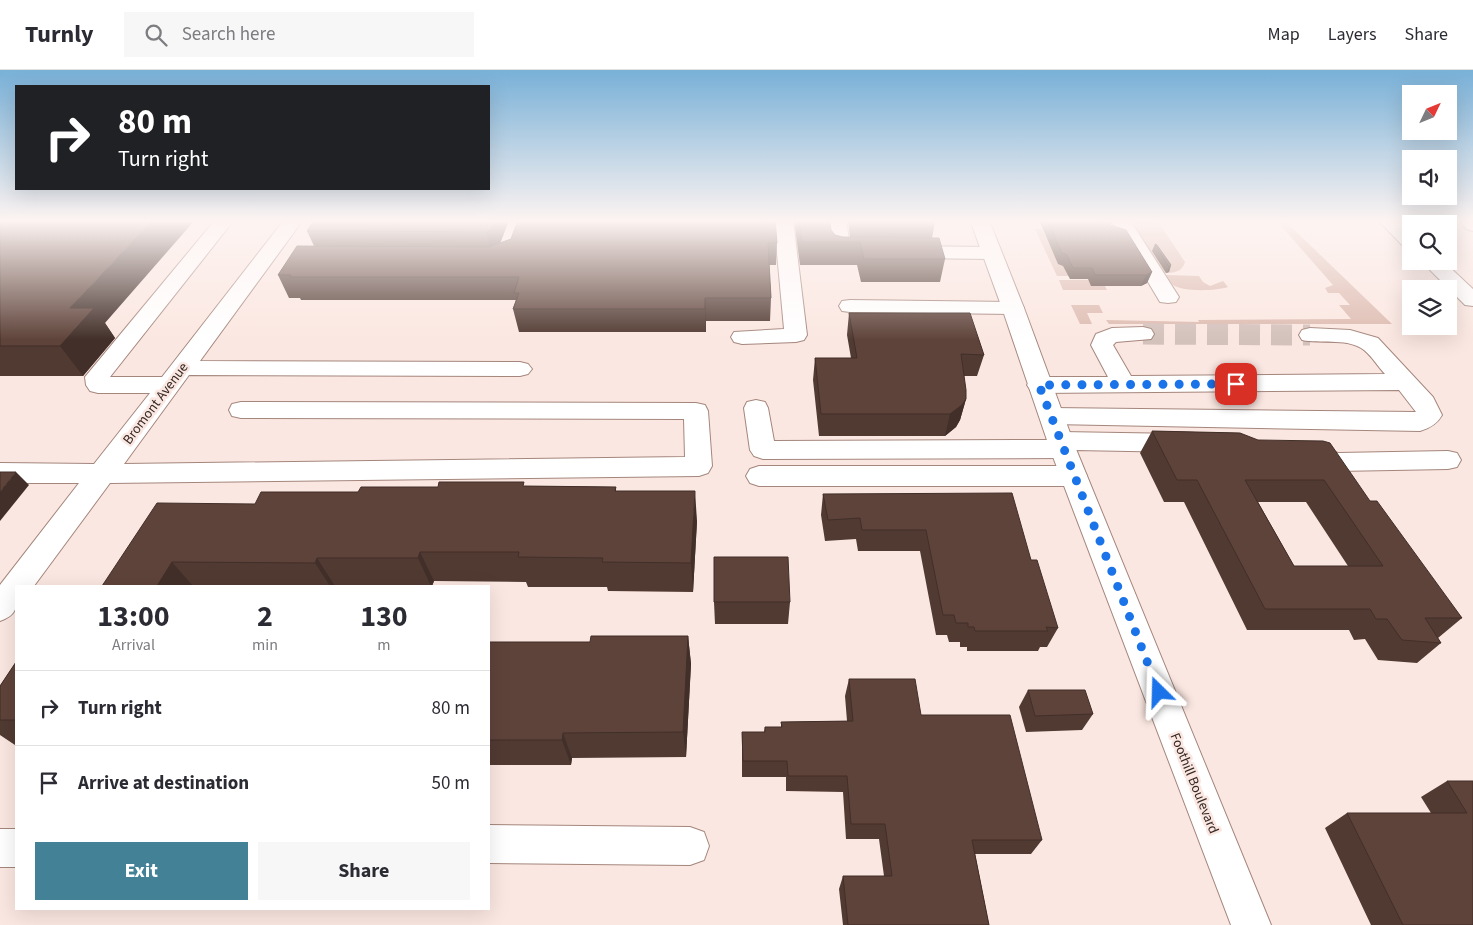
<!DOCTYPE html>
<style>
body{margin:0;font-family:"Source Sans 3",sans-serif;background:#f7f7f7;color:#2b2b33;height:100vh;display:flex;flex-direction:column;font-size:19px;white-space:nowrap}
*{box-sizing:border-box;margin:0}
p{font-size:16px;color:#7c7c81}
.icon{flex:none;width:28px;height:28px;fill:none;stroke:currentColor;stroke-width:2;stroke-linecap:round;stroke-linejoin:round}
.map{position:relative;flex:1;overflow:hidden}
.side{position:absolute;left:15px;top:515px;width:475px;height:325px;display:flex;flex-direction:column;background:#fff;border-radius:0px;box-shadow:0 5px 20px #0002}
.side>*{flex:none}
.hud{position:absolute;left:15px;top:15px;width:475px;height:105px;border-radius:0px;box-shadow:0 5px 20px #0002;background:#202124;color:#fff;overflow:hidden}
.needle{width:32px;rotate:47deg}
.buttons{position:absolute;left:1402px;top:15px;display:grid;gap:10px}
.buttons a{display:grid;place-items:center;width:55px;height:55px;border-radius:0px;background:#fff;box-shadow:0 5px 20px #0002;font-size:25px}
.pin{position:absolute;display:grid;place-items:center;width:42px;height:42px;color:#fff;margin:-21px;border-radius:10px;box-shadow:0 2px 8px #0006}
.me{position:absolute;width:55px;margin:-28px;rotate:338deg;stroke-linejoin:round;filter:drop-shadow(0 0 4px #0008)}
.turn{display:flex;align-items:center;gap:18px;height:105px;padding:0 20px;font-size:22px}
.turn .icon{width:65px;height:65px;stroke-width:2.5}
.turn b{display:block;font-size:35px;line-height:42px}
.eta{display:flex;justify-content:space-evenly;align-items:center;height:85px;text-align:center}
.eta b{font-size:30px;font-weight:700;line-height:35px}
.cta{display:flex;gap:10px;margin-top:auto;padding:10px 20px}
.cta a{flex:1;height:58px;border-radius:0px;background:#438197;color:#fff;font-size:20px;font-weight:700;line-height:58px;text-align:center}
.cta a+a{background:#f7f7f7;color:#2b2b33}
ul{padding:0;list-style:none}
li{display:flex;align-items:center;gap:15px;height:75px;padding:0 20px;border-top:1px solid #e1e1e2}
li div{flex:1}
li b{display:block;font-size:19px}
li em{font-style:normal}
header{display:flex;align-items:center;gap:30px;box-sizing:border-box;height:70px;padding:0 25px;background:#fff;border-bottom:1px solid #e1e1e2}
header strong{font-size:24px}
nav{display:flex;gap:28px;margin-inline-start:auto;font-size:18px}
.search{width:350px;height:45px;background:#f7f7f7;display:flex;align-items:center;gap:12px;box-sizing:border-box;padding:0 18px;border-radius:0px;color:#7c7c81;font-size:19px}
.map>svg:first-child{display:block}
</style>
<header>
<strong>Turnly</strong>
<div class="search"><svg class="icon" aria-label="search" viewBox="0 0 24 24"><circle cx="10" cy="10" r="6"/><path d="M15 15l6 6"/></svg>Search here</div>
<nav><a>Map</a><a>Layers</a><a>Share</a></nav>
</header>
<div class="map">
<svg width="1473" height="855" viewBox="0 0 1473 855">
<rect width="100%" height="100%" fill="#fbe7e1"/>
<g fill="#ddbbb0">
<path d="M1131,150H1157L1185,192C1182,202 1174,203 1164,203Z"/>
<polygon points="1276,150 1284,150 1392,254 1109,254 1106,250 1199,252 1198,250 1351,249 1339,235 1350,235 1339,223 1328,223 1325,218 1333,215"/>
<polygon points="1035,159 1042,159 1059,194 1099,206 1057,206"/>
<path d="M1166,205L1199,206L1203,212L1210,216L1223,211L1228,217C1216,221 1183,222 1173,215C1170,212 1168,208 1166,205Z"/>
<polygon points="1059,210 1102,210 1107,220 1063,220"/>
<polygon points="1071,235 1099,235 1103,243 1087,243 1092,254 1080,254"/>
</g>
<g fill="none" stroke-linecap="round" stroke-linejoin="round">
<polyline stroke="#d3c1bb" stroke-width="21" stroke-dasharray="21 11" stroke-linecap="butt" points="1143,264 1310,265"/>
<g stroke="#a4867c" stroke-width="2">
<g id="minor">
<path d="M215,150H234L110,307H162L284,150H303L200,291L520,292L528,294L532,299L528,304L520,306L189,305L124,394L685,387L684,349L241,348L232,346L229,340L232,334L241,332L696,333L705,335L708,341L712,396L708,403L699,406L110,413L34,516H16C16,535 20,544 0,551V515L79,413H0V393L94,394L150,323H98L90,321L86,315L85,307Z"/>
<polygon points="774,150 793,150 807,265 804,270 796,272 742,274 734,272 731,267 734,262 784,259"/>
<polygon points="827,150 846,150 850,176 869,178 872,182 869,186 862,188 834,186 831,182"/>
<polygon points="1111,150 1130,150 1179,227 1176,232 1168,233 1160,232"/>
<polygon points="905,176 992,177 999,179 1002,183 999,187 992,189 905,188 898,186 895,182 898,178"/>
<polygon points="850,230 1013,232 1021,233 1024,238 1021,243 1013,244 850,242 842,241 839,236 842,231"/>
<path d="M1143,257L1151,259L1154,264L1151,269L1116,272L1113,275L1131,306L1385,304C1378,297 1370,283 1361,278C1344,268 1320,274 1302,270L1299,265L1302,260L1310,258L1350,260L1378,268L1433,327L1442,345C1437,354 1430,358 1420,361L1052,354L1043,352L1040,346L1043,340L1052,338L1416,342L1399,320L1039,323L1031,321L1027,315L1031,309L1039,307H1108L1091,275L1096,264L1112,258Z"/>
<polygon points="756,330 765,332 768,338 774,371 1049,370 1052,365 1061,362 1182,364 1191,367 1195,373 1191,379 1182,382 1075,380 1072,385 1063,388 763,389 754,386 750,380 744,338 747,332"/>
<polygon points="1306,372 1338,383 1448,381 1457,383 1461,390 1457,397 1448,399 1337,401 1297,387 1293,381 1297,375"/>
<polygon points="759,396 1074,396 1083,399 1087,406 1083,413 1074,416 759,416 750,413 746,406 750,399"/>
<polygon points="489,755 690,757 704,762 709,776 704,790 690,795 489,793"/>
<rect x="0" y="759" width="16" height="38"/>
</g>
</g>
<g stroke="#a4867c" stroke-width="2">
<polygon id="major" points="970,150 989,150 1024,238 1076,379 1271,855 1231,855 1050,379 1002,238"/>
</g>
<g stroke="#a4867c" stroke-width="2">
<g id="highway">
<polygon points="1378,150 1398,150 1411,163 1411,179 1404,177"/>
<polygon points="1459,150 1473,150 1473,161 1466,159"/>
<polygon points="1421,191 1443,191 1473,219 1473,236 1465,235"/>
</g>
</g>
<use href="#minor" fill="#fff" fill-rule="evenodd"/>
<use href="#major" fill="#fff" fill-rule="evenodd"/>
<use href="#highway" fill="#fff" fill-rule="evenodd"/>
</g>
<g fill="#513a32" fill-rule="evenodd">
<polygon points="0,150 105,253 115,268 83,306 0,306"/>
<polygon points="509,150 500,173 777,173 776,195 769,195 771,228 770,251 706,251 706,262 519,262 513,239 516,230 301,230 300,228 289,228 278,205 314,176 307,161"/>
<polygon points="794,150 830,150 831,160 835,165 843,167 850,167 848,150 935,150 935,152 932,168 945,189 940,212 861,212 857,195 800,195"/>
<polygon points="1039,150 1113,150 1111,154 1110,155 1152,202 1147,213 1141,216 1091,216 1088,209 1070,209 1063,196 1058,194"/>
<polygon points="1155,174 1171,195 1169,202 1166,203 1152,181"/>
<polygon points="849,243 984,285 977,306 964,306 966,329 960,350 956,357 945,366 819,366 813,310 815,288 851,288 847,265"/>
<path d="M1152,361L1240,363L1370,431L1462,548L1438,568L1441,573L1417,593L1378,590L1365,569L1354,570L1349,560H1247L1184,432H1164L1140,383ZM1258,432H1306L1348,496H1294Z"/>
<polygon points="525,416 616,417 616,421 697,451 693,522 608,521 607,517 528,517 526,512 434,511 432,516 102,516 255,434 358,422 438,417"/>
<polygon points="823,424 1031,490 1058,558 1047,577 1040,577 1038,581 967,581 967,577 960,577 960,572 949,572 947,565 936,565 920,481 858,481 856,469 825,471 821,445"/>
<polygon points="714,532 790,532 788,554 715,554"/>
<polygon points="688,566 691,594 686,687 572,688 571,695 489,695 489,572 590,572"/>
<polygon points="16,592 16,675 15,675 0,665 0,616"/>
<polygon points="849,609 921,645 1042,770 1031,784 975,784 989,855 843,855 839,819 843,806 884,806 879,769 846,769 843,722 786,721 786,707 742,707 742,662 764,662 765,657 781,657 781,652 847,651 845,626"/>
<polygon points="1028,620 1093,644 1082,660 1026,662 1019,637"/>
<polygon points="1447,711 1473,711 1473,855 1371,855 1325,758 1347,743 1431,743 1421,727"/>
</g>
<g fill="#422f29">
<polygon points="153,150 195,150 105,253 115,268 83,306 60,276 70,238"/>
<polygon points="495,150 509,150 497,182 492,184 486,162"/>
<polygon points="1100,150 1113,150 1111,154 1095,162 1098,151"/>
<polygon points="1171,195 1169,202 1166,203 1169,197"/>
<polygon points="1152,202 1147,213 1141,216 1146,205"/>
<polygon points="705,228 706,251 706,262 705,239"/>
<polygon points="966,329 960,350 956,357 945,366 950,344"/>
<polygon points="16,402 29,415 0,451 0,422"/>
<polygon points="695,421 697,451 693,522 691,493"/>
<polygon points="420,482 434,511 432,516 431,516 418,488"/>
<polygon points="317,488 335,516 330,516 315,493"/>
<polygon points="172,492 193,516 157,516"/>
<polygon points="688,566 691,594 686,687 683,662"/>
<polygon points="563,663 572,688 571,695 562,670"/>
</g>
<g fill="#5e433a" stroke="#422f29" fill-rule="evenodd">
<polygon points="0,150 153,150 70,238 94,238 60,276 0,276"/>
<polygon points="314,150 495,150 491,159 486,162 307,161"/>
<polygon points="518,150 775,150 777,173 768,173 771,228 705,228 705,239 513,239 519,223 514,223 519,207 290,207 291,205 278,205 297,176 489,177 511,169"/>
<polygon points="799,150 830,150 831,160 835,165 843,167 939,168 945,189 864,189 860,172 802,172"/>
<rect x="854" y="150" width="81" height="2"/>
<polygon points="1047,150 1100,150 1098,151 1126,160 1152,202 1146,205 1095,205 1092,198 1073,198 1067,185 1062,183"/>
<polygon points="1155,174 1157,175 1171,195 1169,197"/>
<polygon points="849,243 970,243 984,285 961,284 966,320 966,329 962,335 950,344 821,344 815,288 857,288"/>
<path d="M1152,361L1240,363L1258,370L1323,371L1330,373L1370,431H1377L1462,548H1425L1441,573L1402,570L1387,549H1376L1370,539H1265L1197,410H1177ZM1245,410H1324L1383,496H1294Z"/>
<polygon points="0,402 16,402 0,422"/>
<polygon points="439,412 524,412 523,416 616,417 615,421 695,421 691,493 602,492 603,488 518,487 519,482 420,482 418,488 317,488 315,493 172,492 157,516 102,516 157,433 255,434 261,422 358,422 361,417 438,417"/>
<polygon points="1012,423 1031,490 1037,490 1058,558 1046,557 1048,561 975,561 974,557 968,557 968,553 956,553 954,545 943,545 926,460 862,460 860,448 828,450 823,424"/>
<polygon points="714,487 788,487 790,532 714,532"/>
<polygon points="591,566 688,566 683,662 563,663 562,670 489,670 489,572 590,572"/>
<polygon points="16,592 16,650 0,650 0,616"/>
<polygon points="849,609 915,609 921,645 1010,645 1042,770 972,770 989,855 848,855 843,806 892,806 885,754 851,754 847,706 788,706 787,691 743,691 742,662 765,662 765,657 782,657 781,652 853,651"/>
<polygon points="1028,620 1085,620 1093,644 1035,646"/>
<polygon points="1447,711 1473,711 1473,855 1403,855 1347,743 1467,743"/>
</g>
<linearGradient id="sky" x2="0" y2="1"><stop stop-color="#78b0d7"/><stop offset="0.56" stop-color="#fdf4f2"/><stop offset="1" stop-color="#fdf4f2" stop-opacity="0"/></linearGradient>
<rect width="1473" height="270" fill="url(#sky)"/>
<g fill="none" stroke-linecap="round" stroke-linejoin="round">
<polyline stroke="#1a73e8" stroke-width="9" stroke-dasharray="0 16.2" points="1159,622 1039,315 1236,314"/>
</g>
<g text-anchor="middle" stroke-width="5" stroke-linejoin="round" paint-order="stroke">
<g font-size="14" fill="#352925" stroke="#fbe7e1">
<text transform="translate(155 333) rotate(-53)" y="5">Bromont Avenue</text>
<text transform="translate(1195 713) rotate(68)" y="5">Foothill Boulevard</text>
</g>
</g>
</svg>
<div class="buttons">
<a><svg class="needle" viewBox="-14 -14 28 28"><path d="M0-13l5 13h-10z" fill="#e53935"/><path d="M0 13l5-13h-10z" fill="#7c7c81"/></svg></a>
<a><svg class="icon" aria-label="sound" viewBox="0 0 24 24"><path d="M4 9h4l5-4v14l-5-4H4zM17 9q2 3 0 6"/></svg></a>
<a><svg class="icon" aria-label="search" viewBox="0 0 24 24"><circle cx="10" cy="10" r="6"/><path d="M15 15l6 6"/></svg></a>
<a><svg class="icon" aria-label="layers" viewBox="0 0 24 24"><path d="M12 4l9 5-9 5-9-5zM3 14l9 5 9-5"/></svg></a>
</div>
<div class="pin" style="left:1236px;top:314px;background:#d93025"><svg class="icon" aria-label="arrive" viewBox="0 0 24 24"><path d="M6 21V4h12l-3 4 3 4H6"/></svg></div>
<svg class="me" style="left:1159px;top:622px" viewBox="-20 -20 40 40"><path d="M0-17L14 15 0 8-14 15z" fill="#1a73e8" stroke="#fff" stroke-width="4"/></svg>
<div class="hud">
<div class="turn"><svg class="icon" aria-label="right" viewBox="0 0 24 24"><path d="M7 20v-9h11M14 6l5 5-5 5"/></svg><div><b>80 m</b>Turn right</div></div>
</div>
<section class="side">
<div class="eta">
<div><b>13:00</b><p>Arrival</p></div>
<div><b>2</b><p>min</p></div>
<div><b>130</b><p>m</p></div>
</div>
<ul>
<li><svg class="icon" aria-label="right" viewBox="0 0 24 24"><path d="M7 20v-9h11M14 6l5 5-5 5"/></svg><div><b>Turn right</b></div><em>80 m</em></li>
<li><svg class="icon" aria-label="arrive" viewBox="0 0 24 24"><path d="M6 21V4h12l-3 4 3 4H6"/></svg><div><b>Arrive at destination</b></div><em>50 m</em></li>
</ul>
<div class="cta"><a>Exit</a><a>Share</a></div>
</section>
</div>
